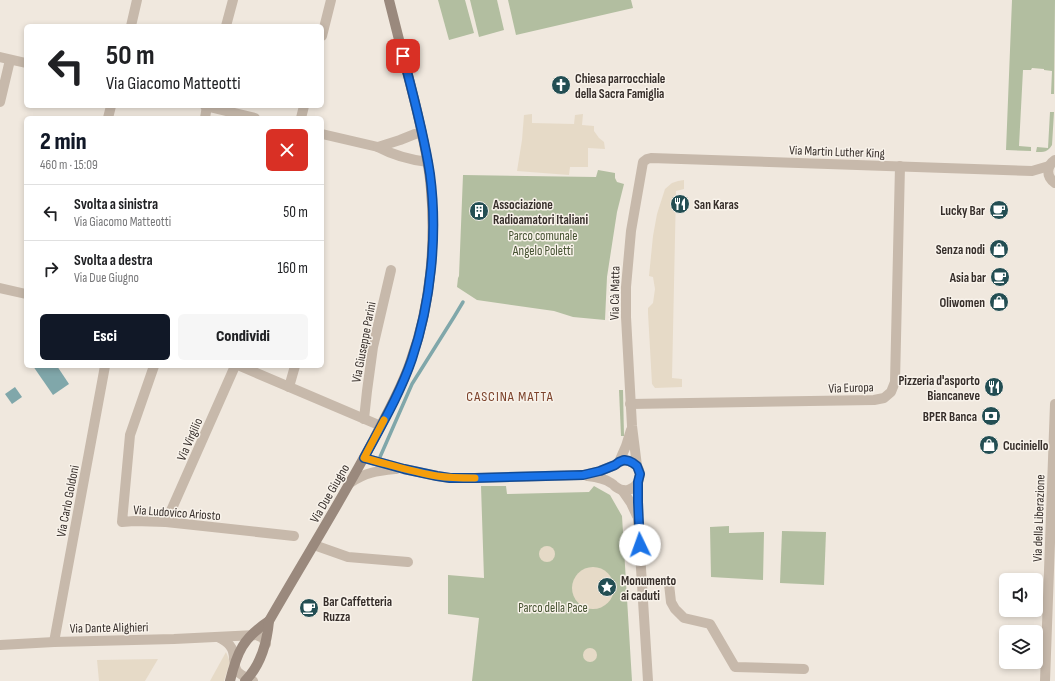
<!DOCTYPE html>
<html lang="it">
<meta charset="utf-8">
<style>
body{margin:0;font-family:"Sofia Sans Condensed",sans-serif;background:#f6f6f6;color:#202124;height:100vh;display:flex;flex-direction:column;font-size:15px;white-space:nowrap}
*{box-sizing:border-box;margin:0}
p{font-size:13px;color:#757577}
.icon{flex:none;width:22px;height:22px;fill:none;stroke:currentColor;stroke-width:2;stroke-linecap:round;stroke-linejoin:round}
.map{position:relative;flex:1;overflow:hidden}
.drawer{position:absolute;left:24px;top:116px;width:300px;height:252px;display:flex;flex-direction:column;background:#fff;border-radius:6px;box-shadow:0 2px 6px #0003}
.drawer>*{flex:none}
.banner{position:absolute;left:24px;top:24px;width:300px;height:84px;border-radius:6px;box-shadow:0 2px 6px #0003;background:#fff;color:#202124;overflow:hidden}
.controls{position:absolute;left:999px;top:573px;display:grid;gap:8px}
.controls a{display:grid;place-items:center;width:44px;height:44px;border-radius:6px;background:#fff;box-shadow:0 2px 6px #0003;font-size:20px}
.pin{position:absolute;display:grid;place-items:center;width:34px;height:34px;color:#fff;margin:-17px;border-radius:8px;box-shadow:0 2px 6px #0006}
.me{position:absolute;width:44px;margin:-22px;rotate:357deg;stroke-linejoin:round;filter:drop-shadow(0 0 3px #0008)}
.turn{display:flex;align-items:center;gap:14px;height:84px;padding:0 16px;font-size:18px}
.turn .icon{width:52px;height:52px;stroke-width:2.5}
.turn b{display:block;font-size:28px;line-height:34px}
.round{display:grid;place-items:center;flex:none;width:42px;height:42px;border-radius:6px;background:#f6f6f6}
.summary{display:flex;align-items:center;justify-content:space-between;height:68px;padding:0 16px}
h1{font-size:24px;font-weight:800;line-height:30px;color:#111827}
.cta{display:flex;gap:8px;margin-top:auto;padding:8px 16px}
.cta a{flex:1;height:46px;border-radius:6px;background:#111827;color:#fff;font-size:16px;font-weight:800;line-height:46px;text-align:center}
.cta a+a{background:#f6f6f6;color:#202124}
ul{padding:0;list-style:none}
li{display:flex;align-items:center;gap:12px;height:56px;padding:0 16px;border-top:1px solid #e0e0e0}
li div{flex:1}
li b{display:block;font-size:15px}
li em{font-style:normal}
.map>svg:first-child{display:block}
</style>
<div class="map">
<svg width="1055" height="681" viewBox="0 0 1055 681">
<rect width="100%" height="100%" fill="#f0e8de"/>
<g fill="#b2bea0">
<polygon points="438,0 465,0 474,33 449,40"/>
<polygon points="470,0 497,0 504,30 479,37"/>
<polygon points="508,0 631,0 633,8 516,35"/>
<polygon points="1012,0 1055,0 1054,94 1051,94 1052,71 1044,70 1044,69 1032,68 1031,70 1023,70 1019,146 1031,147 1031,151 1006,150"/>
<path d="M1050,112H1054L1052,145C1048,152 1044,152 1036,152L1037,147L1048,148Z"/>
<polygon points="598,170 615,173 615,178 617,182 624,184 617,212 607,277 605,320 573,317 554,311 477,300 457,287 458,278 459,276 463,175 596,177"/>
<polygon points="619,390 623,390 624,436 621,436"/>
<polygon points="481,486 506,486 507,494 589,492 594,486 610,495 622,516 632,681 472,681 479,618 448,614 448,575 484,578"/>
<polygon points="729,526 729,533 764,532 763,580 711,577 710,527"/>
<polygon points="782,531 826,532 824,585 780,583"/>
</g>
<g fill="#e6dac7">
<polygon points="532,114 532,123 574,124 575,115 583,114 582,125 594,126 594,131 599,138 604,142 605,149 588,148 588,167 570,167 569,175 517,171 522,140 524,115"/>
<polygon points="684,180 684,189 676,191 672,378 682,379 682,387 655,388 652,384 648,313 648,308 653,303 655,289 653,277 649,276 653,236 657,214 665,189 672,183 678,181"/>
<circle cx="547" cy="554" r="8"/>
<circle cx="593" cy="588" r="21"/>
<circle cx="590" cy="655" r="7"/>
<polygon points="226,652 230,662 224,681 210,681"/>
<polygon points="158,659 145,681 99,681 97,660"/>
</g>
<g fill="#80a7aa">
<polygon points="33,366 57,366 69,384 53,395"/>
<polygon points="15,387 22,397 12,404 5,394"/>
</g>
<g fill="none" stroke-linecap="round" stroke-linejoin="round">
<polyline stroke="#80a7aa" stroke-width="3.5" points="380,457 412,384 454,317 463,302"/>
<g stroke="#c7b9ab" stroke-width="10">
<polyline points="131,26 137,0"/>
<polyline points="226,26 233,0"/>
<polyline points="322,36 331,0"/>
<polyline points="0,57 26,63"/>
<polyline points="0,102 10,60"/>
<polyline points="205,106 255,118"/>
<polyline points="108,118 111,106"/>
<polyline points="205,118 207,106"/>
<polyline points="301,118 304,106"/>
<path d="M322,134L378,147C393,155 411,160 428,162"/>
<polyline points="378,147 400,140 415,134 422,133"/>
<path d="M1055,160C1046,166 1046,177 1055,183"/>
<polyline points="0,288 26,294"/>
<polyline points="154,366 130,435 122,522 134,521 166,522 294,536"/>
<polyline points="240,366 381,426"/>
<polyline points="289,387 295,366"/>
<polyline points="630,404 874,400 884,398 891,392 895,382 900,166"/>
<polyline points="364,419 367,391 373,347 391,270"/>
<polyline points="364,458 404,469 437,476 450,478 475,478 583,475 600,471 615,465 619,462 624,460 629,461 633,463 637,466 639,470 640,474 638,483 638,520 648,681"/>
<polyline points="619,462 626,446 631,430"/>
<polyline points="637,466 632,426 626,317 626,287 631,231 643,162 647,159 651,158 1032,171 1049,166"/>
<path d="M587,476C595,477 604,478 611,483C616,486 612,484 616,487C624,493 633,490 638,483"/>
<path d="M350,483C366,472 377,471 396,469"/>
<polyline points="622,490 631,503 637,516"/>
<polyline points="166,522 235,366"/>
<polyline points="314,545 348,557 408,562"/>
<polyline points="669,584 671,602 675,609 684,618 710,624 735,667 804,669"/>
<path d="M218,637C228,642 234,647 234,659C235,663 234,667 237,671C241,676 248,678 253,681"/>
<polyline points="54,642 105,366"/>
<polyline points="0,645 54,642 174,639 256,635 263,638 266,644"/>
<polyline points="1045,681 1055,404"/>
</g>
<g stroke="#9a897d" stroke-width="10">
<path d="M230,681C237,652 243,638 269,621"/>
<path d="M245,681C261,665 267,643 269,621C304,560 341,501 374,439C387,413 402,388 411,360C430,308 436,244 431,189C429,161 422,134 416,107C407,71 398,36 389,0"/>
</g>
</g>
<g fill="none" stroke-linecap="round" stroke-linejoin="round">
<g stroke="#114b97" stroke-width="10">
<path id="route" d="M403,56C413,94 424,134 430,174C438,234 431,302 412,359C400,394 381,426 364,458L404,469L437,476L450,478H475L583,475L600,471L615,465L619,462L624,460L629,461L633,463L637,466L640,474L638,482V502L640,545"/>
</g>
<use href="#route" stroke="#1a73e8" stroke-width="7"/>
<path stroke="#f59e0b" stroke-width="7" d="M384,420L364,458C388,464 413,472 437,476C450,478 463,478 475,478"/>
</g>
<defs>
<g id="church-disc" transform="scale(1)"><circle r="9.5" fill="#234e53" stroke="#f8f2ea"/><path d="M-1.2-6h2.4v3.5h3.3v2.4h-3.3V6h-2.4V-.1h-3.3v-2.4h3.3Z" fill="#fff"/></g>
<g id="restaurant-disc" transform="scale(1)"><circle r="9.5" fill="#234e53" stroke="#f8f2ea"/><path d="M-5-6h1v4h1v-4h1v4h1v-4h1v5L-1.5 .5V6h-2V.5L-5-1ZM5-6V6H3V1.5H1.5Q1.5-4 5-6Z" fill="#fff"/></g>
<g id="cafe-disc" transform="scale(1)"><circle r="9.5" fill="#234e53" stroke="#f8f2ea"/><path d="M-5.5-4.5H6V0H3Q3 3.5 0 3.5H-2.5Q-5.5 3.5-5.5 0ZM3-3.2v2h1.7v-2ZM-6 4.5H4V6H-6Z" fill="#fff"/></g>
<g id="building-disc" transform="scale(1)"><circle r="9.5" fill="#234e53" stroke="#f8f2ea"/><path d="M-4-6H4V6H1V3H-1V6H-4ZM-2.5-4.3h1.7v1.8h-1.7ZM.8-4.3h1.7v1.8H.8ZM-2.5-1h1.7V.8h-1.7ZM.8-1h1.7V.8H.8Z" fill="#fff"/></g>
<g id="shop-disc" transform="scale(1)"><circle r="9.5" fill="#234e53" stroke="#f8f2ea"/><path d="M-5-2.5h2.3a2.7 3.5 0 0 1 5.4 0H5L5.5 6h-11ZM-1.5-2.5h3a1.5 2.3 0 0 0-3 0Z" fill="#fff"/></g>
<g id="bank-disc" transform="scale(1)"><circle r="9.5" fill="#234e53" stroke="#f8f2ea"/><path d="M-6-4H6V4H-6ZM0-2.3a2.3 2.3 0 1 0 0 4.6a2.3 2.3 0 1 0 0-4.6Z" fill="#fff"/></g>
<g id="sight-disc" transform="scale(1)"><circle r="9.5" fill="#234e53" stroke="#f8f2ea"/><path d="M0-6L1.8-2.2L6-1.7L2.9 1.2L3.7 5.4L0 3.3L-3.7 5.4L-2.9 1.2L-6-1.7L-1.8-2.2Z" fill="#fff"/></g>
</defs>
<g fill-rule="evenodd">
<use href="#church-disc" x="561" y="85"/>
<use href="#restaurant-disc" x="680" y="204"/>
<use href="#cafe-disc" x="999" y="210"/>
<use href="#building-disc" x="479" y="211"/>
<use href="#shop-disc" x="999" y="249"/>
<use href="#cafe-disc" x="1000" y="277"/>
<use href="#shop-disc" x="999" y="302"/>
<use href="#restaurant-disc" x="994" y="387"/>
<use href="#bank-disc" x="991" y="416"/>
<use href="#shop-disc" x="989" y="445"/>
<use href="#sight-disc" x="607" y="587"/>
<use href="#cafe-disc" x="309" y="608"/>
</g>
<g text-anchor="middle" stroke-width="3" stroke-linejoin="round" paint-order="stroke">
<g font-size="13" font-weight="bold" fill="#362e2a" stroke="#f8f2ea" text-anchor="start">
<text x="575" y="83">Chiesa parrocchiale<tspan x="575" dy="15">della Sacra Famiglia</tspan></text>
<text x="493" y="209">Associazione<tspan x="493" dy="15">Radioamatori Italiani</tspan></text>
<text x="694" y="209">San Karas</text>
<text x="985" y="215" text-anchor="end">Lucky Bar</text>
<text x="985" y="254" text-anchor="end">Senza nodi</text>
<text x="986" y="282" text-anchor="end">Asia bar</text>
<text x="985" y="307" text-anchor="end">Oliwomen</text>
<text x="980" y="385" text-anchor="end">Pizzeria d'asporto<tspan x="980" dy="15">Biancaneve</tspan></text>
<text x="977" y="421" text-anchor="end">BPER Banca</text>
<text x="1003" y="450">Cuciniello</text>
<text x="621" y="585">Monumento<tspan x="621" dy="15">ai caduti</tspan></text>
<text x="323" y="606">Bar Caffetteria<tspan x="323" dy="15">Ruzza</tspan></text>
</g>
<g font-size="13" fill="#362e2a" stroke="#f8f2ea">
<text transform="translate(837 151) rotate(2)" y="5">Via Martin Luther King</text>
<text transform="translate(614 293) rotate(-89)" y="5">Via Cà Matta</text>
<text transform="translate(363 342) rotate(-79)" y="5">Via Giuseppe Parini</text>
<text transform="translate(851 387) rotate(-2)" y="5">Via Europa</text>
<text transform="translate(189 439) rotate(-66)" y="5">Via Virgilio</text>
<text transform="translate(329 493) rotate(-60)" y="5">Via Due Giugno</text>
<text transform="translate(67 501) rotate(-79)" y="5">Via Carlo Goldoni</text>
<text transform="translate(177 512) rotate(4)" y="5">Via Ludovico Ariosto</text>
<text transform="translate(1038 518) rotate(-88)" y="5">Via della Liberazione</text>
<text transform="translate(109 627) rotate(-1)" y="5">Via Dante Alighieri</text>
</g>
<g font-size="13" fill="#445130" stroke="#f8f2ea">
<text x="543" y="240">Parco comunale<tspan x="543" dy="15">Angelo Poletti</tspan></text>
<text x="553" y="612">Parco della Pace</text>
</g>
<g font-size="14" letter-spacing="1" fill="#7c422b" stroke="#f8f2ea">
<text x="510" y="401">CASCINA MATTA</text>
</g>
</g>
</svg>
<div class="controls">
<a><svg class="icon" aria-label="sound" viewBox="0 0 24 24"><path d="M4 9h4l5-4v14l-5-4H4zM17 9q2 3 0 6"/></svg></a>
<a><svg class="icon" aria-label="layers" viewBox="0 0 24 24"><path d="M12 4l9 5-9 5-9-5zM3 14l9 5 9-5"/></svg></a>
</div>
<div class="pin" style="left:403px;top:56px;background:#d93025"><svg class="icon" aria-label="arrive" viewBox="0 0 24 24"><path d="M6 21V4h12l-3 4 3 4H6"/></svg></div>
<svg class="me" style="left:640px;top:545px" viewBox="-20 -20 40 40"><circle r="19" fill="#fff"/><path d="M0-13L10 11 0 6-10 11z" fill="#1a73e8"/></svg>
<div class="banner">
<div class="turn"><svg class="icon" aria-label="left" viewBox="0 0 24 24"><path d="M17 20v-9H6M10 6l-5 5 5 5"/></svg><div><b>50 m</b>Via Giacomo Matteotti</div></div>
</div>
<section class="drawer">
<div class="summary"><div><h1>2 min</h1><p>460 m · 15:09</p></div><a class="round" style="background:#d93025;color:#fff"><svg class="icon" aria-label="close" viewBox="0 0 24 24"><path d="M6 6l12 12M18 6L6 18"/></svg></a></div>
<ul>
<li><svg class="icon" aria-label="left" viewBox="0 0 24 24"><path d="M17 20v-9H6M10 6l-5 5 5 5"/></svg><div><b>Svolta a sinistra</b><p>Via Giacomo Matteotti</p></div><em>50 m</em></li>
<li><svg class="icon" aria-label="right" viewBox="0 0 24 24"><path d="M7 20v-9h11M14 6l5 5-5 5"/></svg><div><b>Svolta a destra</b><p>Via Due Giugno</p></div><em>160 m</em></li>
</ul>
<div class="cta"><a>Esci</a><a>Condividi</a></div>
</section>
</div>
